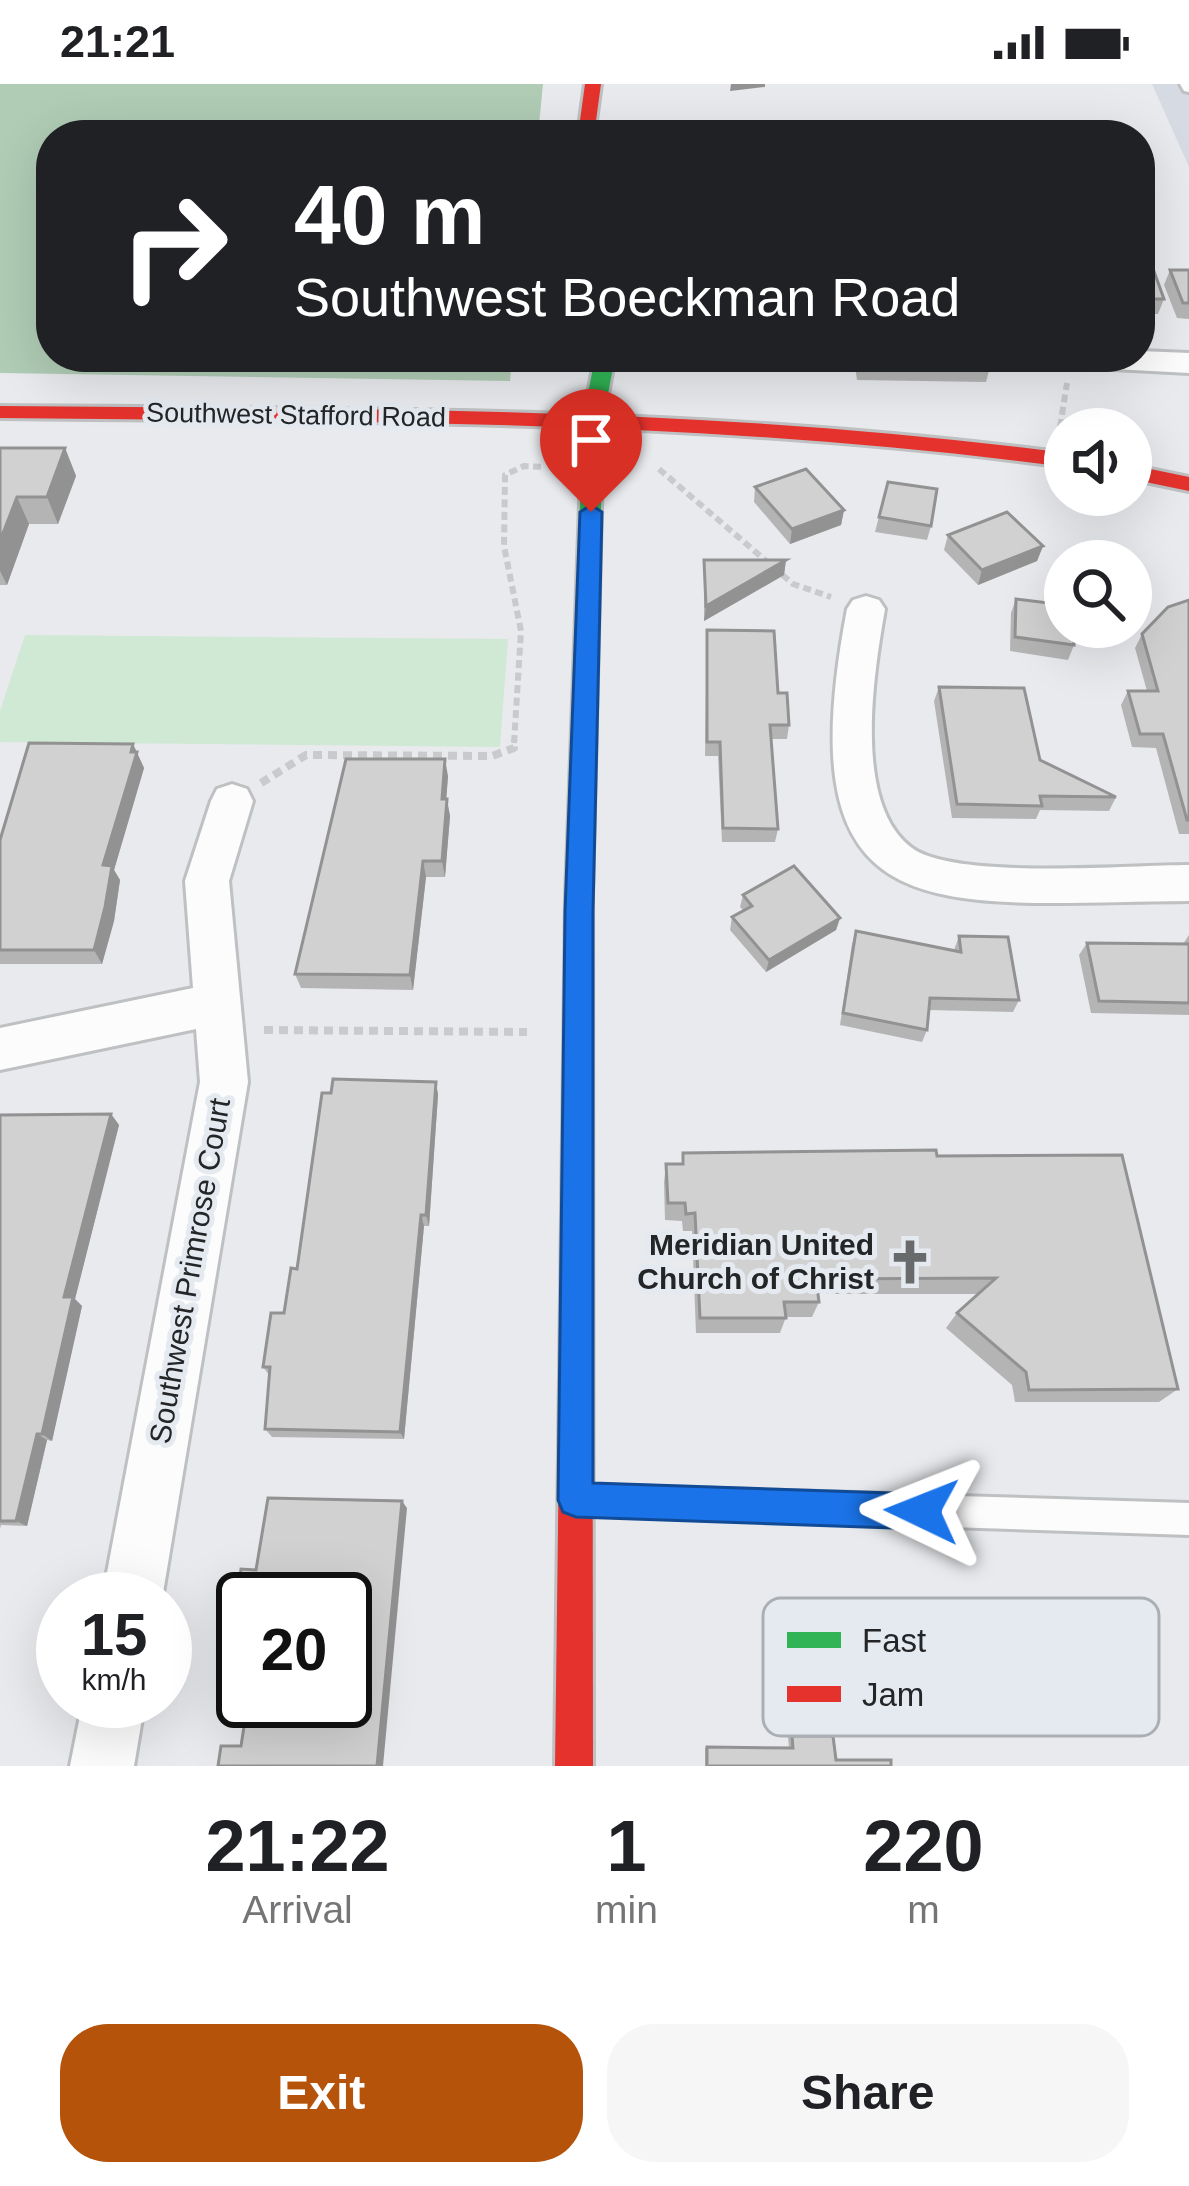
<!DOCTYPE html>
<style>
body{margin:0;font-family:Helvetica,sans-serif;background:#f6f6f6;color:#202124;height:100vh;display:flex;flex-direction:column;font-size:45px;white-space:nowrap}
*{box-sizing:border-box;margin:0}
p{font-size:39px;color:#757577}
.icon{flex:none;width:66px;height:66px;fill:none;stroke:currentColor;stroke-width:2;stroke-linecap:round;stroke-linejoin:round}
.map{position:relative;height:1682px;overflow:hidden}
.side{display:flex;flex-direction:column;background:#fff;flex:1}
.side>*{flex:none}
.guide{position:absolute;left:36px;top:36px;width:1119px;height:252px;border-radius:48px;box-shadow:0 12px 48px #0002;background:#202124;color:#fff;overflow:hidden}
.fabs{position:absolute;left:1044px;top:324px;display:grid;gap:24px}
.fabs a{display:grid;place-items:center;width:108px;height:108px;border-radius:50%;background:#fff;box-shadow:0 12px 48px #0002;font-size:60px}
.speed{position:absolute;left:36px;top:1488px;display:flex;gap:24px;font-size:60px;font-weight:700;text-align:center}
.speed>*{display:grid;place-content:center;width:156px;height:156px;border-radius:50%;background:#fff;box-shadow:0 12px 48px #0002;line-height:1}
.speed small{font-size:30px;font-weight:400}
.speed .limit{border:6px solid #111;border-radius:18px;background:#fff;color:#111}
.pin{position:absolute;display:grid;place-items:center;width:102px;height:102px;color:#fff;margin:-123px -51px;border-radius:50% 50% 50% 0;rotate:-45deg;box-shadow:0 0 12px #0007}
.pin .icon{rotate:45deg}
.me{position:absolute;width:132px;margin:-66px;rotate:272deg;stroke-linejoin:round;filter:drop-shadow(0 0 9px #0008)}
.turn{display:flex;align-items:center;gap:42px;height:252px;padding:0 60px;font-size:54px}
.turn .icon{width:156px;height:156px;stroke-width:2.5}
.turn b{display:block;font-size:84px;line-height:102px}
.eta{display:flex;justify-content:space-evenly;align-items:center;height:204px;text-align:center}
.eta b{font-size:72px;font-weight:700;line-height:84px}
.button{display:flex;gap:24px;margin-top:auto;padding:24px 60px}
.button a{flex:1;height:138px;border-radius:48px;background:#b45309;color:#fff;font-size:48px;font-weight:700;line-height:138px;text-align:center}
.button a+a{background:#f6f6f6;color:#202124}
.status{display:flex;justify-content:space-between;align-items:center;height:84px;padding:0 60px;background:#fff;direction:ltr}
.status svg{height:33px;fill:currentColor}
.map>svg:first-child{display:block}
</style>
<div class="status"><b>21:21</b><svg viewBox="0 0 49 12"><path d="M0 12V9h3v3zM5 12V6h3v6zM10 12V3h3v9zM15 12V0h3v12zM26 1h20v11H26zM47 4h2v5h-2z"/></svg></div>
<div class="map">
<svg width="1189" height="1682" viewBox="0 0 1189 1682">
<rect width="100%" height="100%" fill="#e8eaed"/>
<polygon fill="#d6dbe3" points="1152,0 1189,0 1189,83"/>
<polygon fill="#d0e9d4" points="25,551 508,555 500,663 0,658 0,627"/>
<polygon fill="#b0ccb5" points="0,0 543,0 538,51 51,51 51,273 512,273 510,297 0,289"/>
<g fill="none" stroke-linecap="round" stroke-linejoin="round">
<g stroke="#bec0c2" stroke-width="6">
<g id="lane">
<polygon points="1180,0 1189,0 1189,8 1184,7"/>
<polygon points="590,1401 1189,1419 1189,1451 590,1431 579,1427 575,1416 579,1405"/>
</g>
</g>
<g stroke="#bec0c2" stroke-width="6">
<g id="street">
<polygon points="1140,267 1189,269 1189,289 1076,283 1060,273 1140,273"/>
<path d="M866,512L879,516L885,525C874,589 852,720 912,764C955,796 1131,781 1189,781V817C933,819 784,854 847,525L853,516Z"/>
<polygon points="232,700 247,705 253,717 229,797 248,998 162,1515 102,1515 200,998 196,945 0,986 0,944 193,904 185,797 211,717 217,705"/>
<polygon points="83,1617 145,1617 134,1682 70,1682"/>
</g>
</g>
<g stroke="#bec0c2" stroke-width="6">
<polygon id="fast" points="595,273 615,273 603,336 592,813 588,821 570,821 566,813 583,336"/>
</g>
<g stroke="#bec0c2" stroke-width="6">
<g id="jam">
<polygon points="585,0 601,0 594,51 578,51"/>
<path d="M0,322C356,325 711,322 1065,369V383C711,335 356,338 0,334Z"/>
<polygon points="1131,381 1189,393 1189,407 1131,395"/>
<polygon points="579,802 588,805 592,813 593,1682 555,1682 566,813 570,805"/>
</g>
</g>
<g stroke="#c8cacc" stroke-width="6" stroke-dasharray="8 4.5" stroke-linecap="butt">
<polyline points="1060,343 1067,299"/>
<polyline points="659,385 793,500 831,513"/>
<polyline points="514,659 521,547 504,462 505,391 524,382 545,383"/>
</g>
<g stroke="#c8cacc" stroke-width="8" stroke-dasharray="9 6" stroke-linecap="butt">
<polyline points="261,699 306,671 492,672 514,664 514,656"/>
<polyline points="264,946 527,948"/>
</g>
<use href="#lane" fill="#fcfcfc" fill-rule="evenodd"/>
<use href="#street" fill="#fcfcfc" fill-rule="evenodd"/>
<use href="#fast" fill="#30b455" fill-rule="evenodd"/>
<use href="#jam" fill="#e5322d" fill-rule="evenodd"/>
</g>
<g fill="#b5b4b5">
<polygon points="1140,182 1164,215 1158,230 1140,230"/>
<polygon points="1170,186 1189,186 1189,235 1177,234 1164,201"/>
<polygon points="691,273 988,273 990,283 986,298 857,296 855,282 691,277"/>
<polygon points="0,364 65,364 76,392 58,440 29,440 7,501 0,501"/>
<polygon points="888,398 931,442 927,456 875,448"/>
<polygon points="755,403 844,426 841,441 790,460 754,418"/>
<polygon points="948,451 1043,462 1037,477 978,501 944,466"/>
<polygon points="704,476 786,476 784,491 704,537"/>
<polygon points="1016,515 1074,561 1068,576 1010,567 1011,529"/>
<polygon points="1189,516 1189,750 1179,750 1156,664 1132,663 1121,621 1128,607 1147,607 1135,564 1142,550"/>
<polygon points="707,546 789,641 787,655 771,655 778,745 775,758 722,758 718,672 705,672"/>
<polygon points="939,603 1040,676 1116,713 1109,727 1040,726 1036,735 952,734 934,617"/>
<polygon points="133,660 144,684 114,786 120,796 114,837 102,880 0,880 0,756"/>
<polygon points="448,692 446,715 450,732 445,793 426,793 413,906 301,904 295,890"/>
<polygon points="743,811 840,834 836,846 766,888 730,846 732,833 744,827 740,823"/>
<polygon points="856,847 954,866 959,852 1019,916 1013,928 929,926 927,946 922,958 840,941 852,860"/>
<polygon points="1189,851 1189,931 1091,929 1079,871 1087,859 1183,860"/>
<polygon points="436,998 438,1011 429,1142 424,1142 404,1355 272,1353 265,1345 270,1292 263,1283 284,1229 297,1185"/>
<polygon points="111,1030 119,1041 75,1215 82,1222 52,1357 47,1356 27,1442 1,1441 0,1445 0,1031"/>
<polygon points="683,1069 937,1072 1178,1305 1159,1318 1015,1318 1012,1301 946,1244 957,1229 979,1210 818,1210 819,1218 812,1233 786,1233 780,1249 696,1249 692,1147 683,1147 682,1137 665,1136 664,1098 666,1080 682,1080"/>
<polygon points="792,1652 836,1676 891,1682 705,1682 705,1664 789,1664 788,1653"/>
</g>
<g fill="#939293">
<polygon points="731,0 765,0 765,3 730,7"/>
<polygon points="65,364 76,392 58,440 47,413"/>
<polygon points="17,413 29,440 7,501 0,487 0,457"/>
<polygon points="844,426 841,441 790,460 792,445"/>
<polygon points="1043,462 1037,477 978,501 982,486"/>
<polygon points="786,476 784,491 704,537 706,522"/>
<polygon points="133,660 144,684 114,786 120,796 114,837 102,880 94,866 103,781"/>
<polygon points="445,675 448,692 445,732 442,715"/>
<polygon points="447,715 450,732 445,793 442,777"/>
<polygon points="423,777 426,793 413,906 410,891"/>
<polygon points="840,834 836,846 766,888 769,876"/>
<polygon points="436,998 438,1011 429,1142 426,1131"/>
<polygon points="111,1030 119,1041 75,1215 82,1222 52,1357 42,1350 64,1213"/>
<polygon points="421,1131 424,1142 404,1355 400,1348"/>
<polygon points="37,1350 47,1356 27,1442 16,1437"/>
<polygon points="402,1417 407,1424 383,1682 377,1682"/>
</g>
<g fill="#d2d1d2" stroke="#939293" stroke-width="3">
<polygon points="1140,182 1152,182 1164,215 1140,215"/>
<polygon points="1170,186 1189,186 1189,219 1183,219"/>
<polygon points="859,273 988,273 990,283 860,281"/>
<polygon points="0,364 65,364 47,413 17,413 0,457"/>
<polygon points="806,385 844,426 792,445 755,403"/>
<polygon points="888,398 937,405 931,442 879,433"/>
<polygon points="1007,428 1043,462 982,486 948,451"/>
<polygon points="704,476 786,476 706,522"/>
<polygon points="1016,515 1065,521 1065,543 1074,543 1074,561 1015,553"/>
<polygon points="1189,516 1189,736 1187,736 1163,650 1140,650 1128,607 1158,607 1142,550 1168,523"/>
<polygon points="707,546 774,547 778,609 787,609 789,641 770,641 778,745 723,744 720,658 707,658"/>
<polygon points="939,603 1024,604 1040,676 1116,713 1040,712 1042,722 957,720"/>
<polygon points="29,659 133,660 131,668 137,668 103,781 112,782 105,823 94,866 0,866 0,756"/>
<polygon points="346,675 445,675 442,715 447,715 442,777 423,777 410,891 295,890"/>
<polygon points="794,782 840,834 769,876 732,833 752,822 743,811"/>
<polygon points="856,847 961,868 959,852 1008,853 1019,916 930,914 927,946 843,929"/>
<polygon points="1087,859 1189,860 1189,919 1099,917"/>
<polygon points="333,995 436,998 426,1131 421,1131 400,1348 265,1345 270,1283 263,1283 271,1229 284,1229 291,1184 297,1185 322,1009 331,1009"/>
<polygon points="111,1030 64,1213 73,1213 42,1350 37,1350 16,1437 0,1437 0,1031"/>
<polygon points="936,1066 937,1072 1122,1071 1178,1305 1029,1306 1026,1288 957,1229 996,1194 816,1195 819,1218 784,1218 786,1234 700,1234 695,1129 686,1130 685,1119 668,1119 666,1080 683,1080 683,1069"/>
<polygon points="268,1414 402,1417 377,1682 218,1682 221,1662 241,1662 248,1617 345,1617 345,1515 243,1515 243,1549 232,1549 241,1485 256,1486"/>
<polygon points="792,1652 833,1652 836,1676 891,1676 891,1682 707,1682 707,1663 793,1664"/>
</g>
<polygon fill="#1a73e8" stroke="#114b97" stroke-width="3" points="591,421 602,428 593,828 593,1399 922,1410 935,1415 940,1427 935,1440 922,1445 576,1433 563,1428 558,1416 565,828 580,428"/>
<defs>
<g id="church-bare" transform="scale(3.6)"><path d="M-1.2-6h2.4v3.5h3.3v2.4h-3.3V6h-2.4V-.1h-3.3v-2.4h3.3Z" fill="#696a6c" stroke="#e5eaf0" stroke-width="2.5" paint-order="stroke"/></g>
</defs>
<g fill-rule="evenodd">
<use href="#church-bare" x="910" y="1178"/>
</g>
<g text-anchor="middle" stroke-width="10" stroke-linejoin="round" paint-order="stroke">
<g font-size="27" fill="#242527" stroke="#e5eaf0">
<text transform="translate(296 331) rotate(1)" y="9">Southwest Stafford Road</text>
</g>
<g font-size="30" font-weight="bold" fill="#242527" stroke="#e5eaf0" text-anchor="end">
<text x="874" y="1171">Meridian United<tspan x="874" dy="34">Church of Christ</tspan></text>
</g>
<g font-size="30" fill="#242527" stroke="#e5eaf0">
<text transform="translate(190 1187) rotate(-80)" y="10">Southwest Primrose Court</text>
</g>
</g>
<rect x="763" y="1514" width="396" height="138" rx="18" fill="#e5eaf0" stroke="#abafb4" stroke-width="3"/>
<rect x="787" y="1548" width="54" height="16" fill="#30b455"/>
<rect x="787" y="1602" width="54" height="16" fill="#e5322d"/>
<g font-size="33" fill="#242527">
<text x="862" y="1568">Fast</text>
<text x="862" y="1622">Jam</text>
</g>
</svg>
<div class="fabs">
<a><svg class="icon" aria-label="sound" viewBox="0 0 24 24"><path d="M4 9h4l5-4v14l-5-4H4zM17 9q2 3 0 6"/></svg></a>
<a><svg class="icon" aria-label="search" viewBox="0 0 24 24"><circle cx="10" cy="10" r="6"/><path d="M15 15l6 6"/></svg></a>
</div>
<div class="speed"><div>15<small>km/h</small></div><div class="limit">20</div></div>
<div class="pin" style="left:591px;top:428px;background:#d93025"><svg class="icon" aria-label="arrive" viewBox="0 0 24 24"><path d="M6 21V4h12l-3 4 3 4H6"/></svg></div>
<svg class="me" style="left:922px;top:1427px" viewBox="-20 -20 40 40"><path d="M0-17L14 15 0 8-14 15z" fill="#1a73e8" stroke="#fff" stroke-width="4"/></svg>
<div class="guide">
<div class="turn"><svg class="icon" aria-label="right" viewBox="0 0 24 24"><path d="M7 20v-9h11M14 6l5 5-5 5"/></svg><div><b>40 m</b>Southwest Boeckman Road</div></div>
</div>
</div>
<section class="side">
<div class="eta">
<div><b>21:22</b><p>Arrival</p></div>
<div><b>1</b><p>min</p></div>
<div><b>220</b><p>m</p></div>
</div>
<div class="button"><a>Exit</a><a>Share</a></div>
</section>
